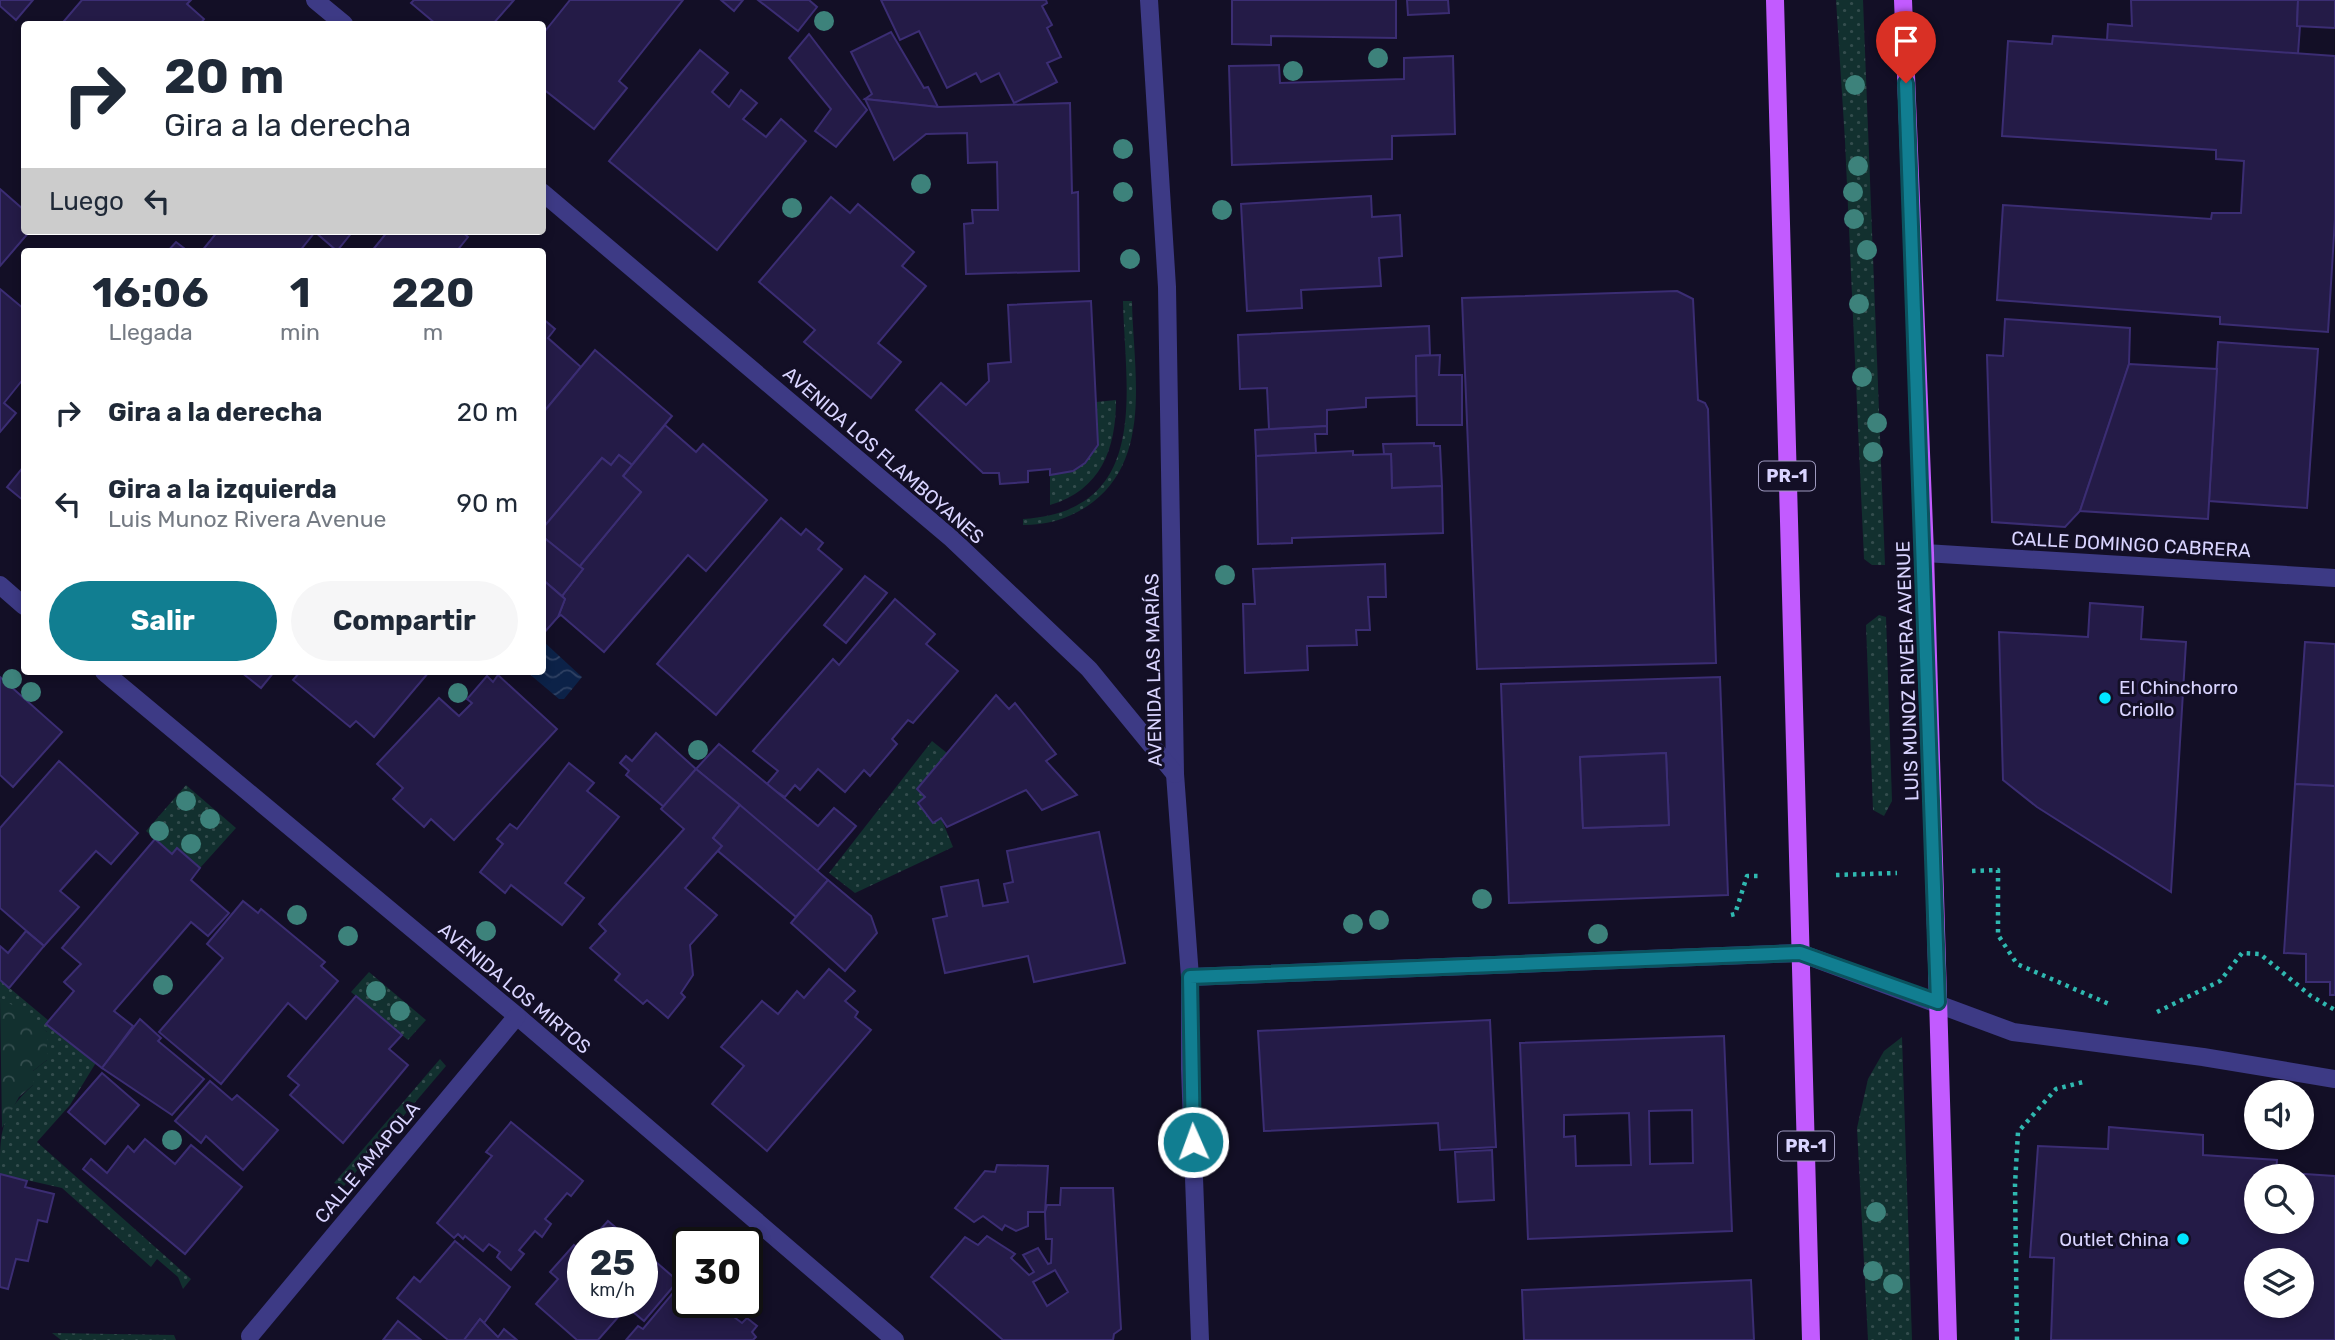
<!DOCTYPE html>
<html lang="es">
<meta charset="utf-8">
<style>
body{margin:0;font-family:Rubik,sans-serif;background:#f6f6f7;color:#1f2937;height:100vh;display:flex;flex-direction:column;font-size:26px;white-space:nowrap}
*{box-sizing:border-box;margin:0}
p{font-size:23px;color:#747a83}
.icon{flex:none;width:38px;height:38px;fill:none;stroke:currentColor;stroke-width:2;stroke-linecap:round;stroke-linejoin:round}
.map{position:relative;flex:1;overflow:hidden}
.details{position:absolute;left:21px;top:248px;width:525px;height:427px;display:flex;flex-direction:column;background:#fff;border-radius:7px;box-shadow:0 4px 10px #0003}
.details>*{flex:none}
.hud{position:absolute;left:21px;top:21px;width:525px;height:214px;border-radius:7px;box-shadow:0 4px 10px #0003;background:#fff;color:#1f2937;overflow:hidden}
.fabs{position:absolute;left:2244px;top:1080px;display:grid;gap:14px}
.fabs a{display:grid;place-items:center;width:70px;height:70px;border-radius:50%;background:#fff;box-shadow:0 4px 10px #0003;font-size:35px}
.speed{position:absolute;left:567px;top:1227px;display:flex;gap:14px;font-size:35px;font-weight:700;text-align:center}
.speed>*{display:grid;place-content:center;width:91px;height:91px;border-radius:50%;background:#fff;box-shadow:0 4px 10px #0003;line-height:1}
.speed small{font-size:18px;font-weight:400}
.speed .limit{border:4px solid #111;border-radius:10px;background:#fff;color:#111}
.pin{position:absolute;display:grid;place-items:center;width:60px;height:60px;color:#fff;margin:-72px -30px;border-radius:50% 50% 50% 0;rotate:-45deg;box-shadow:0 0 7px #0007}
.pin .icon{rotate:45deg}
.me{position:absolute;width:77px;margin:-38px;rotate:358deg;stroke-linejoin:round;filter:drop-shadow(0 0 5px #0008)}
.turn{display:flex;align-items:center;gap:24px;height:147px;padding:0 28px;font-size:32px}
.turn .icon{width:91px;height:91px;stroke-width:2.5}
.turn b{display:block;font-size:49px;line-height:60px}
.then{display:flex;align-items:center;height:66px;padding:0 28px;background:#0003;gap:14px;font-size:26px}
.eta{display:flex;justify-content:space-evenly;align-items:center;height:119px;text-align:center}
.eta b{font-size:42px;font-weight:700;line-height:49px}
.button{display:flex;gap:14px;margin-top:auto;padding:14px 28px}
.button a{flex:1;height:80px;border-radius:42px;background:#117e91;color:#fff;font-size:28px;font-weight:700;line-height:80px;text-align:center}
.button a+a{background:#f6f6f7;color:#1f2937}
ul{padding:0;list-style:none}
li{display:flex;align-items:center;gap:21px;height:91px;padding:0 28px}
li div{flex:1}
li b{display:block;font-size:26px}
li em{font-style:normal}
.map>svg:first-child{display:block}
</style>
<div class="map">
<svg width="2335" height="1340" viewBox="0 0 2335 1340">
<defs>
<pattern id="grass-dots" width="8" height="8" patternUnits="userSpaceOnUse" patternTransform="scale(1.75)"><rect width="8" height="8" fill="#12302f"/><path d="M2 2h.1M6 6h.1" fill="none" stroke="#344d4e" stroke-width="1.8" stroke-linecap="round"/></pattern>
<pattern id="forest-crowns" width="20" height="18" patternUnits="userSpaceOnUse" patternTransform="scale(1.75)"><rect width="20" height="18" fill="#12302f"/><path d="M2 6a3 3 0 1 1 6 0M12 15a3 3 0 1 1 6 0" fill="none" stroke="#344d4e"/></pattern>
<pattern id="water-waves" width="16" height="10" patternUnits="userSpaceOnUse" patternTransform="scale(1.75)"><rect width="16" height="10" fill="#0c2248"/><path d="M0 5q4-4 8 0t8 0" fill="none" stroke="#2f4163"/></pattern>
</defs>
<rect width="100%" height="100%" fill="#130f26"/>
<g fill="url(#grass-dots)">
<polygon points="1836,0 1863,0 1885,565 1872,565 1864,559 1845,141"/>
<path d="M1123,301H1132C1133,369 1153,456 1093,502C1072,518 1049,525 1023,525V519C1152,511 1125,391 1123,301Z"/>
<path d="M1116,400C1116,449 1101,490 1050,505V475C1101,468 1098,445 1096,402Z"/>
<polygon points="1879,615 1886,617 1892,801 1884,816 1873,810 1866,625"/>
<polygon points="932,741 947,753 917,788 925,797 918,803 933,823 941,818 953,847 855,893 829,873"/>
<polygon points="186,785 236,828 200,868 177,849 172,854 146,831"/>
<polygon points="369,972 426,1020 408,1040 351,992"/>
<path d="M0,980L97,1061L70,1105L37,1142L191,1279L183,1289L178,1277L157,1259L151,1267L62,1188L0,1174C0,1131 0,1115 33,1085V1071L47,1060V1032L0,998Z"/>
<polygon points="1902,1037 1912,1340 1868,1340 1857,1128 1868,1079 1884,1051"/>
<polygon points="440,1059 446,1066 344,1186 334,1183"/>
<polygon points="52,1333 174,1335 176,1340 61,1340"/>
</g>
<polygon fill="url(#forest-crowns)" points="0,998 21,1010 47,1032 47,1060 33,1071 33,1085 19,1097 2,1128"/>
<polygon fill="url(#water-waves)" points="543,641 582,677 564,699 559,699 527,672 542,672"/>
<g fill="#241b47" stroke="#3b2d73" stroke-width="2" fill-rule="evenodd">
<polygon points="0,0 33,0 16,20 0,6"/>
<polygon points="82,0 191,0 187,4 204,19 200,24 68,24 64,21"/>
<polygon points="414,0 514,0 493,24 436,24 411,3"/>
<polygon points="570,0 683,0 619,81 627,88 594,129 542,88 542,35"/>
<polygon points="721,0 743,0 734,11"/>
<polygon points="758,0 809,0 817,7 798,31"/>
<polygon points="881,0 1046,0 1047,3 1042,6 1052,25 1047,28 1061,57 1047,63 1057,82 1014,103 999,73 981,82 976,73 947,88 919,31 900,40"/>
<polygon points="1232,0 1396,0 1396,38 1271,36 1271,45 1232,44"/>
<polygon points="1407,0 1448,0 1449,13 1408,15"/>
<polygon points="2131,0 2298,0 2297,26 2300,26 2298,54 2107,40 2108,24 2132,26"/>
<polygon points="2298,0 2335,0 2335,28 2297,26"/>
<polygon points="891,32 924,88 928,87 938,107 865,99 872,94 851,52"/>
<polygon points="809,34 867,110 836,147 815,131 831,109 789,58"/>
<polygon points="2053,36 2335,56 2335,219 2328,332 2220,324 2220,317 1997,300 2003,205 2211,219 2212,213 2241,213 2244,161 2216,159 2216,150 2002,136 2008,41 2052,44"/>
<polygon points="700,50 728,73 712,92 729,107 741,90 757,103 743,119 766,137 781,119 806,141 717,250 609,161"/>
<polygon points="1453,56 1455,134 1392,136 1392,159 1232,165 1229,66 1279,65 1280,83 1404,79 1404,58"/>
<polygon points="865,99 938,107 1070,103 1072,193 1078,192 1079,271 966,274 964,224 973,223 972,210 998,210 997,162 968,163 967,133 926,134 894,160"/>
<polygon points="0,189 24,210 24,231 30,231 0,266"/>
<polygon points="1371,196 1372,217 1400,215 1402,256 1379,258 1381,286 1301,290 1302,308 1247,311 1241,204"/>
<polygon points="831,197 850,213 858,204 914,252 902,266 926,286 878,343 901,362 871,398 804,342 815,330 759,282"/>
<polygon points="218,231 353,231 337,251 315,232 299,252 201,252"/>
<polygon points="388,231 461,231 468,237 456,252 371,252"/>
<polygon points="176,242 189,252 167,252"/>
<polygon points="0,289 24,309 24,378 4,403 16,413 0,432"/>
<polygon points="1677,291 1693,299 1698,400 1705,403 1708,409 1716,663 1477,669 1462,298"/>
<polygon points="1091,301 1098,445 1085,463 1073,471 1050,475 1050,469 1028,471 1028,482 1000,484 999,473 983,473 916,410 941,383 966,405 989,381 988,364 1011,362 1008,305"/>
<polygon points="542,318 555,329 548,338 581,367 542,414"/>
<polygon points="2005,319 2130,328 2129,364 2080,511 2065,527 1992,522 1987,355 2003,356"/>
<polygon points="1429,326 1430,355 1416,356 1417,396 1366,398 1366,407 1327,410 1327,426 1269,429 1267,388 1240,389 1238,335"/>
<polygon points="2218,342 2318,349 2307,508 2209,501"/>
<polygon points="595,350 672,416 632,465 619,455 611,465 602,458 542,529 542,414"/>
<polygon points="1440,355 1439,375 1462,375 1462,425 1417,425 1416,356"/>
<polygon points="2129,364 2217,369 2208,519 2080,511"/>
<polygon points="665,425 696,452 703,444 767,500 706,571 688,555 604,652 561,615 558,617 565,599 562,596 583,569 579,567 641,492 623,476"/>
<polygon points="1327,426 1327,434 1315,434 1316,453 1256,456 1255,430"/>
<polygon points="1434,443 1434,446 1440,446 1442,486 1392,488 1391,454 1384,454 1383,444"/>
<polygon points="1353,451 1353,455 1391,454 1392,488 1442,486 1443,533 1292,538 1292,543 1258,544 1256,456"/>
<polygon points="619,455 632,465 623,476 641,492 579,567 542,536 542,529 602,458 611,465"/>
<polygon points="24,466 24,501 7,487"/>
<polygon points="781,518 801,535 806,529 823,543 818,549 842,569 716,715 657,664"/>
<polygon points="542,536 583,569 562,596 542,579"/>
<polygon points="1385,564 1386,597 1368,597 1370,630 1356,630 1357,645 1307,646 1308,670 1245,673 1243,604 1255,604 1253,569"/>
<polygon points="865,576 887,593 846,643 824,625"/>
<polygon points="542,579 565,599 558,617 542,635"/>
<polygon points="895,599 935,634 926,644 958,671 913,723 908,720 892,739 897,744 870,776 864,770 845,792 818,769 800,790 795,785 785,797 766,785 778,771 753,751 833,659 839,665"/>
<polygon points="2090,603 2143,607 2141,639 2186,642 2171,892 2037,807 2003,780 1999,632 2088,637"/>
<polygon points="2305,642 2335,644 2335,786 2295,784"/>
<polygon points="241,672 274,672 261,688"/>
<polygon points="300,672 429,672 374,737 356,721 350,727 293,680"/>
<polygon points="498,675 557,729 454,840 431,819 424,827 393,799 403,788 377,764 439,698 459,716 472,703 467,699 487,676 493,682"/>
<polygon points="0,677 62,732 13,787 0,775"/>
<path d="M1720,677L1728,895L1509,903L1501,684ZM1666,753L1669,825L1583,828L1580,757Z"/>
<polygon points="996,695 1009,709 1015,703 1056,754 1046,761 1077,795 1042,810 1026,790 947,827 941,818 933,823 918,803 925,797 917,789"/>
<polygon points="656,733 696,769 664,807 626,775 629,771 620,763 626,756 632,761"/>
<polygon points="719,744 818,826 834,808 856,826 817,871 696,769"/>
<polygon points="1666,753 1669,825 1583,828 1580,757"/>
<polygon points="59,761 138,833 111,864 96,851 60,891 79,907 44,946 0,908 0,828"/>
<polygon points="569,763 594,783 587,791 619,817 565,883 584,898 562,925 511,885 505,893 480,872 503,844 497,839 510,824 517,829"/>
<polygon points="696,769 740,805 713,838 722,846 685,888 717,915 690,945 693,975 681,993 685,997 668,1018 647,1000 643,1004 615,980 620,974 590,948 606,931 599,924 684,829 661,809"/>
<polygon points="2295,784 2335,786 2335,995 2330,995 2330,982 2306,982 2306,954 2284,953"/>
<polygon points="740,805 828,880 796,917 718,851 722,846 713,838"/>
<polygon points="1099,832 1125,963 1034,982 1028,956 945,973 933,919 947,916 941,887 978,880 983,906 1008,902 1004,884 1013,882 1007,851"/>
<polygon points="155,839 172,854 177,848 200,868 191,880 229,913 208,936 191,922 114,1011 133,1026 102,1068 46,1024 74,991 64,982 81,964 62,948"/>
<polygon points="828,880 871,916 877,933 845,971 791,923"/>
<polygon points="243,901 258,913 261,909 325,962 321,966 338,981 306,1019 288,1003 221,1084 159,1032 223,958 207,944"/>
<polygon points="26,931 44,946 9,988 0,980 0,946 8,953"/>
<polygon points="829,969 855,991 845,1001 858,1012 855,1017 871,1030 767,1151 712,1104 744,1066 721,1047 762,1001 778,1014 797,991 804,998"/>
<polygon points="356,996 402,1035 389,1049 408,1065 343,1143 290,1095 299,1085 288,1076"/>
<polygon points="140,1019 161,1038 158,1041 204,1079 172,1115 102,1068"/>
<polygon points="1490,1020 1496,1147 1440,1150 1438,1123 1264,1131 1258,1031"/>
<path d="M1724,1036L1732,1231L1528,1239L1520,1043ZM1692,1110L1693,1163L1650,1164L1649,1111ZM1629,1113L1631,1165L1576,1166L1575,1136L1564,1137V1115Z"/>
<polygon points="102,1073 139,1105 105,1144 68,1112"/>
<polygon points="210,1081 232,1100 237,1095 278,1130 243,1170 206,1136 201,1143 175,1121"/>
<polygon points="511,1122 583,1181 571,1196 567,1193 545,1219 551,1224 542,1237 535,1231 519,1250 524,1254 511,1270 497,1257 500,1252 489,1244 483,1251 465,1236 463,1239 458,1234 454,1238 437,1223 492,1156 486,1152"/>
<path d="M2109,1127L2203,1135V1155L2277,1160L2276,1172L2335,1176V1340H2051L2054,1258L2030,1257L2038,1146L2108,1149ZM2256,1176H2301V1222H2256ZM2256,1260H2301V1306H2256Z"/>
<polygon points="145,1139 175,1164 191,1145 242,1187 185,1254 83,1169 91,1159 107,1173 128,1146 134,1152"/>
<polygon points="1492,1150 1494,1200 1458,1202 1455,1152"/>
<polygon points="997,1165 1048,1166 1045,1212 1028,1212 1028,1226 1016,1231 1005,1225 1002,1230 983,1216 974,1222 955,1208 985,1171 995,1172"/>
<polygon points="0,1174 27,1181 25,1187 54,1194 47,1222 38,1220 28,1261 16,1259 8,1289 0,1287"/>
<path d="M1061,1188H1113L1121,1329L1114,1334L1113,1340H1003L931,1277L965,1237L978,1245L987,1236L1015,1254L1011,1258L1029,1275L1034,1272L1023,1255L1038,1248L1048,1264L1051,1263L1052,1239H1046L1045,1212L1047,1205H1060ZM1055,1270L1068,1292L1047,1306L1033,1282Z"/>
<polygon points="608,1221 633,1242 589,1242"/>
<polygon points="455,1241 510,1287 484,1323 480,1319 464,1340 448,1340 397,1298 414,1277 420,1282"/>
<polygon points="574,1245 581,1251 583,1249 583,1302 642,1302 642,1250 678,1281 644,1321 627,1307 598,1340 577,1340 536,1304 558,1279 550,1272"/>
<polygon points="688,1275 688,1302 728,1302 740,1312 734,1317 742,1323 747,1318 757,1326 752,1332 756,1337 753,1340 626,1340 638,1326 643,1329"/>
<polygon points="1751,1280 1754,1340 1524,1340 1522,1290"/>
<polygon points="480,1319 498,1337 504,1329 517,1340 464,1340"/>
<polygon points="398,1321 421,1340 383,1340"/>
</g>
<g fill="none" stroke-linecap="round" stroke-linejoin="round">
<g stroke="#2fb8b0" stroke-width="4.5" stroke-dasharray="3.5 5" stroke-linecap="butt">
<polyline points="1972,871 1998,870 1998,935 2017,964 2109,1004"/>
<polyline points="1836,875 1897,873"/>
<polyline points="1731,915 1735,914 1747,876 1761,876"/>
<polyline points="2157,1012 2220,981 2242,953 2260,954 2311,996 2335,1010"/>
<polyline points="2017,1340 2015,1184 2018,1132 2056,1089 2083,1082"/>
</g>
<g stroke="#3d3a85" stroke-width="18">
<polyline points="315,0 344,24"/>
<polyline points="1149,0 1167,287 1175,774 1190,977 1190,1069 1200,1340"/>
<polyline points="542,192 952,539 1089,669 1175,774"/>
<polyline points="1925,553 2335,578"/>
<polyline points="0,585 24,606"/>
<polyline points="104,672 517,1016 895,1340"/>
<polyline points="1190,977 1800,953"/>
<polyline points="250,1336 517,1016"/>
</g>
<polyline stroke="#3d3a85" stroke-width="18" points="1800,953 2013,1032 2203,1057 2335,1079"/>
<g stroke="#c25bff" stroke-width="18">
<polyline points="1775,0 1811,1340"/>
<polyline points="1903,0 1925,553 1948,1340"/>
</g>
</g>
<g fill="#3d827b">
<circle cx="824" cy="21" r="10"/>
<circle cx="1378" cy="58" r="10"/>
<circle cx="1293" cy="71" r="10"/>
<circle cx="1855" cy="85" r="10"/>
<circle cx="1123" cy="149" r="10"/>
<circle cx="1858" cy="166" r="10"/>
<circle cx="921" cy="184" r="10"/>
<circle cx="1123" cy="192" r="10"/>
<circle cx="1853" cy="192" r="10"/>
<circle cx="792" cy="208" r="10"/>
<circle cx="1222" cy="210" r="10"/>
<circle cx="1854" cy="219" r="10"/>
<circle cx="1867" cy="250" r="10"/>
<circle cx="1130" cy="259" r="10"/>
<circle cx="1859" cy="304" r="10"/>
<circle cx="1862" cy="377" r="10"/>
<circle cx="1877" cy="423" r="10"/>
<circle cx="1873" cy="452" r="10"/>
<circle cx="1225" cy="575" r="10"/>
<circle cx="12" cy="679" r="10"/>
<circle cx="31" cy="692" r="10"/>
<circle cx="458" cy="693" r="10"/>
<circle cx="698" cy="750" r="10"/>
<circle cx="186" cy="801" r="10"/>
<circle cx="210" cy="819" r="10"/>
<circle cx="159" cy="831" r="10"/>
<circle cx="191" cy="844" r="10"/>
<circle cx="1482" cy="899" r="10"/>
<circle cx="297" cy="915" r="10"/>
<circle cx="1379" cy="920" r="10"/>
<circle cx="1353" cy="924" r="10"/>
<circle cx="486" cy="931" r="10"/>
<circle cx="1598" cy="934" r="10"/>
<circle cx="348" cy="936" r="10"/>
<circle cx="163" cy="985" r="10"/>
<circle cx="376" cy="991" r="10"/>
<circle cx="400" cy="1011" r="10"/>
<circle cx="172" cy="1140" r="10"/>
<circle cx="1876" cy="1212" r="10"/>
<circle cx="1873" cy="1271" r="10"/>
<circle cx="1893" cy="1284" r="10"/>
</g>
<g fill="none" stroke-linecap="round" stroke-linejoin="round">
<g stroke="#0b525e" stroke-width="18">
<polyline id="route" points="1193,1142 1190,977 1800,953 1938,1002 1906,83"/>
</g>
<use href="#route" stroke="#117e91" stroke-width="12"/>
</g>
<g fill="#00e5ff" stroke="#130f26" stroke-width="2.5">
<circle cx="2105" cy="698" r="7"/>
<circle cx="2183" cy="1239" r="7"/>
</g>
<g text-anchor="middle" stroke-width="6" stroke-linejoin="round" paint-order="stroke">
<g fill="#130f26" stroke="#9e99be" stroke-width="2">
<rect x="1759" y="461.5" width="56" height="29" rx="5"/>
<rect x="1778" y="1131.5" width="56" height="29" rx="5"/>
</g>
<g font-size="18" font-weight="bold" fill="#d9d4ff">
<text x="1787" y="482">PR-1</text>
<text x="1806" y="1152">PR-1</text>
</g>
<g font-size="19" fill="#d9d4ff" stroke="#130f26">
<text transform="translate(884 455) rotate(41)" y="7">AVENIDA LOS FLAMBOYANES</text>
<text transform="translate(2131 544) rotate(3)" y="7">CALLE DOMINGO CABRERA</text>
<text transform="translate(1153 670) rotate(-91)" y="7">AVENIDA LAS MARÍAS</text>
<text transform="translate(1907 671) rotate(-92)" y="7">LUIS MUNOZ RIVERA AVENUE</text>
<text transform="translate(515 988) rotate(40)" y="7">AVENIDA LOS MIRTOS</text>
<text transform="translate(367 1162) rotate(-50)" y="7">CALLE AMAPOLA</text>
</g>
<g font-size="19" fill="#d9d4ff" stroke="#130f26" text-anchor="start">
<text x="2119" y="694">El Chinchorro<tspan x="2119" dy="22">Criollo</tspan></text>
<text x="2169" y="1246" text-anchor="end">Outlet China</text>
</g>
</g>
</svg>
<div class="fabs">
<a><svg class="icon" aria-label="sound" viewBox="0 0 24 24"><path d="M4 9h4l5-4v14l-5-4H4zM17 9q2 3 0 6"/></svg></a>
<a><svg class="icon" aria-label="search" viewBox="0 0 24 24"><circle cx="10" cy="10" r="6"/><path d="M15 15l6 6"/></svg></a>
<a><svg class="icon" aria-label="layers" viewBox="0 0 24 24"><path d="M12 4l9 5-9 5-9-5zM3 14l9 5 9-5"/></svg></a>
</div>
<div class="speed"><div>25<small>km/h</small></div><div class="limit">30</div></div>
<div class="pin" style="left:1906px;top:83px;background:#d93025"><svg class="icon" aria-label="arrive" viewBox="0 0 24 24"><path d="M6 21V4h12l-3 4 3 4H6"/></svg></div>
<svg class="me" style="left:1193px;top:1142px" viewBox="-20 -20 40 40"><circle r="17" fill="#117e91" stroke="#fff" stroke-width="3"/><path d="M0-11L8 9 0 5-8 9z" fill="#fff"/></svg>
<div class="hud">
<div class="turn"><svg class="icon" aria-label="right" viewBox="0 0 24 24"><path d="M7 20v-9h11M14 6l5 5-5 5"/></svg><div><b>20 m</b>Gira a la derecha</div></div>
<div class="then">Luego<svg class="icon" aria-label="left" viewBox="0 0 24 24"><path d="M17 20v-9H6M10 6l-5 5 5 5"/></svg></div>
</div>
<section class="details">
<div class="eta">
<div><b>16:06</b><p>Llegada</p></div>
<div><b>1</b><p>min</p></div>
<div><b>220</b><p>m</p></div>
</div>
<ul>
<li><svg class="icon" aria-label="right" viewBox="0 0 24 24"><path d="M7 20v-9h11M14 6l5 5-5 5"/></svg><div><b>Gira a la derecha</b></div><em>20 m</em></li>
<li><svg class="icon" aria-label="left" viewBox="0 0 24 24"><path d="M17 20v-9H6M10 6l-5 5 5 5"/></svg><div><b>Gira a la izquierda</b><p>Luis Munoz Rivera Avenue</p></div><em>90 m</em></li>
</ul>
<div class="button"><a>Salir</a><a>Compartir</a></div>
</section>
</div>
